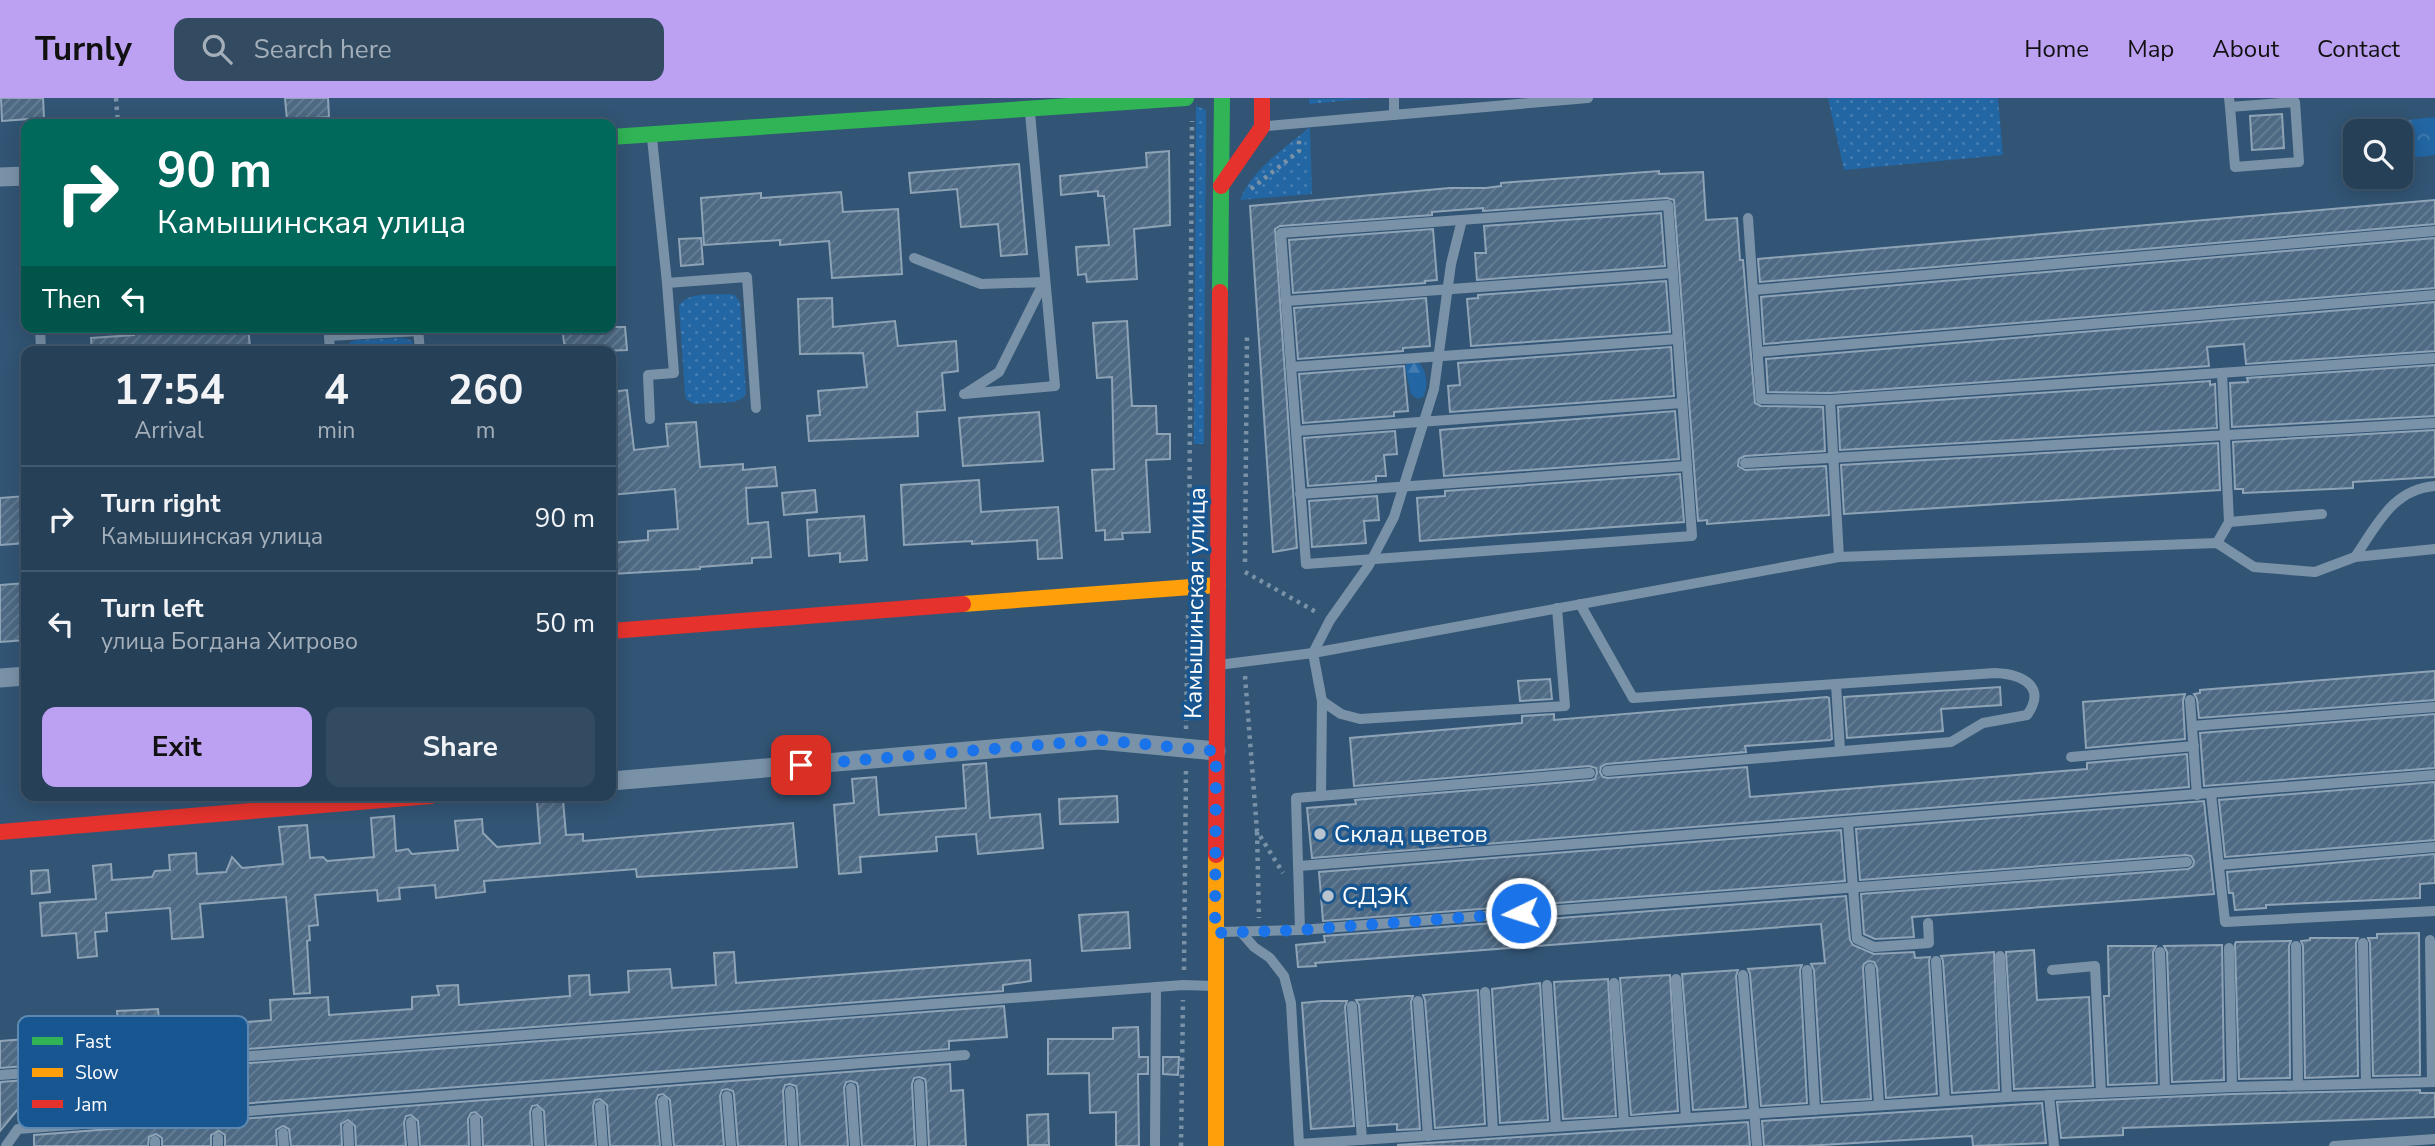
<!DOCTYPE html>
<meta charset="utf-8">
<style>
body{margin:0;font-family:"Nunito Sans",sans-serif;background:#324b61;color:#f1f3f6;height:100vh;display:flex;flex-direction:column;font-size:26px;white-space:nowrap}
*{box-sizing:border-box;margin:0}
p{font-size:23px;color:#a4afba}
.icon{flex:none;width:38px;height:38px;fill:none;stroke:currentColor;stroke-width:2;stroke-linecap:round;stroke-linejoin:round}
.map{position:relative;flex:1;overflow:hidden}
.side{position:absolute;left:21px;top:248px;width:595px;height:455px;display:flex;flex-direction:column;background:#264058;border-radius:14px;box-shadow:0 4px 18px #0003,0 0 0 2px #42596e}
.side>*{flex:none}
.guide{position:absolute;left:21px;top:21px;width:595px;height:214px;border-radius:14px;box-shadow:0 4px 18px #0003,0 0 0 2px #42596e;background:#00695c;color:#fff;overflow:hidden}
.tools{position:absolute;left:2343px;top:21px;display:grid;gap:14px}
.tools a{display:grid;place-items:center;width:70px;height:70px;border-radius:14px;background:#264058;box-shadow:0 4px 18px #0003,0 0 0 2px #42596e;font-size:35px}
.pin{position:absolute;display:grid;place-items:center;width:60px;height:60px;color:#fff;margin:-30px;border-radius:14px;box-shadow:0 4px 10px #0006}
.me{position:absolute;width:77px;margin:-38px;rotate:266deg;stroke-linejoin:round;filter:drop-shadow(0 0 5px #0008)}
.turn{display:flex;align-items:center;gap:24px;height:147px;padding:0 21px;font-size:32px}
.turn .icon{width:91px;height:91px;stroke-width:2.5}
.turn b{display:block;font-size:49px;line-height:60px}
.then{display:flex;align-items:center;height:66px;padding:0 21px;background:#0003;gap:14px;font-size:26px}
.eta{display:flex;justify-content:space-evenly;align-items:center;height:119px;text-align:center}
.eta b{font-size:42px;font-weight:700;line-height:49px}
.cta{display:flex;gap:14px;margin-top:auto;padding:14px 21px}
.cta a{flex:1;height:80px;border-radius:14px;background:#bca0f2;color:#111;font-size:28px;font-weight:700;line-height:80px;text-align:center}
.cta a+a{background:#324b61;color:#f1f3f6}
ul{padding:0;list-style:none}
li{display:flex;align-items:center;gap:21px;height:105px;padding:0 21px;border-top:2px solid #42596e}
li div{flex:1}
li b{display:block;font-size:26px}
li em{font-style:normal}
header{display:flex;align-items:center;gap:42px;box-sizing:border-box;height:98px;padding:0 35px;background:#bca0f2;color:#111}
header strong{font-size:33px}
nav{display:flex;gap:38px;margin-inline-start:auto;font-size:24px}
.search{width:490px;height:63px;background:#324b61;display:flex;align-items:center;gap:18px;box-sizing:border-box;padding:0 24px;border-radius:14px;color:#a4afba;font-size:26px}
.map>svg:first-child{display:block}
</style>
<header>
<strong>Turnly</strong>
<div class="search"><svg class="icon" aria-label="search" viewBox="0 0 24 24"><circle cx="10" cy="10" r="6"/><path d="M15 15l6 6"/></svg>Search here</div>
<nav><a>Home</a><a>Map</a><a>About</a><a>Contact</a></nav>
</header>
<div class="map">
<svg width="2435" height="1048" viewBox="0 0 2435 1048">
<defs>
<pattern id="grass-dots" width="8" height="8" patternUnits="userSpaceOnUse" patternTransform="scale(1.75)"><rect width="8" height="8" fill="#2266a3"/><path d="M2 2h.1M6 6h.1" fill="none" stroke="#437db1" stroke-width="1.8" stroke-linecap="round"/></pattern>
<pattern id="forest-firs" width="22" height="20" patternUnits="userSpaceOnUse" patternTransform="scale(1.75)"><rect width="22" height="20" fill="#2266a3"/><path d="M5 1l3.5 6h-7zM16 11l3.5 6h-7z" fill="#437db1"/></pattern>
<pattern id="park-crowns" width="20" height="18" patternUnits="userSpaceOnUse" patternTransform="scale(1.75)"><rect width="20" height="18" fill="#2266a3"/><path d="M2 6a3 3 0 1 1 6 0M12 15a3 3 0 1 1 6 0" fill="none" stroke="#437db1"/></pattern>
<pattern id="building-hatch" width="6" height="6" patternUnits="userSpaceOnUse" patternTransform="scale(1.75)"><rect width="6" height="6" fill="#4d6983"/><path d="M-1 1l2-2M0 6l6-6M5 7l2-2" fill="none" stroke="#688096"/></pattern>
</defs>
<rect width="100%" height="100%" fill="#325575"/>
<g fill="url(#grass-dots)">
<polygon points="1371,0 1309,6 1309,1"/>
<polygon points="1828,0 1998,0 2003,57 1844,72"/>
<polygon points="1196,8 1206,12 1204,346 1194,346"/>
<path d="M1310,29L1312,96L1240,102C1252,71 1285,50 1310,29Z"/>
<path d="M729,196L735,197L740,205L746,295L743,300L734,304L694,306L686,301L685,295L679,208C688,193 713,197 729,196Z"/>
<polygon points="404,240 412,243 416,254 346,254 349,245 356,242"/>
</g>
<path fill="url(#forest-firs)" d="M1416,263C1427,270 1429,288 1423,299L1418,301L1411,296L1405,269L1407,265Z"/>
<polygon fill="url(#park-crowns)" points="2435,19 2435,57 2401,61 2401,33 2380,33 2379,25"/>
<g fill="url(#building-hatch)" stroke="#8ea3b6" stroke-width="2">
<polygon points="1,0 43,0 44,20 2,23"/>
<polygon points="285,0 328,0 329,19 287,22"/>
<polygon points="2282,16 2284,50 2252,52 2250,18"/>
<polygon points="1169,53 1170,127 1134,131 1137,181 1087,184 1086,176 1078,177 1076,149 1109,147 1104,98 1098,98 1098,93 1061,97 1060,78 1147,69 1146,55"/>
<polygon points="1019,66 1027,156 1001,158 998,126 961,129 957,91 911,95 909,75"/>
<polygon points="1659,73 1659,76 1703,74 1706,122 1737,120 1740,162 1743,162 1755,305 1761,308 1823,309 1825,353 1745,358 1739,361 1738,368 1745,372 1826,368 1829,417 1707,426 1707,422 1698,423 1674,102 1667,100 1483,113 1483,110 1432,114 1432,117 1280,128 1275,131 1297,450 1273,454 1250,108 1450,90 1486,90 1501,88 1501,85"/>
<polygon points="841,94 843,114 898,111 902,176 832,180 829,143 780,147 780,142 704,147 701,100 761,95 761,100"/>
<polygon points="2435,102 2435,126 1760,184 1758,161"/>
<polygon points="1661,115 1665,168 1477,182 1475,155 1486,155 1484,128"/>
<polygon points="1433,131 1437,182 1425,183 1425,185 1293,195 1289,142"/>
<polygon points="701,140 703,166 681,168 679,141"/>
<polygon points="2435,140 2435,190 1764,246 1761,199"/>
<polygon points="1666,183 1670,234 1471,248 1467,201 1478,200 1478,197"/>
<polygon points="832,200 833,229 895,223 898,248 956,243 958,273 942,275 945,312 917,314 918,338 809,343 807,318 820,317 818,293 867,289 863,255 800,256 798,201"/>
<polygon points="1426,200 1430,248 1403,250 1403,253 1298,261 1294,210"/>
<polygon points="2435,204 2435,253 2246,266 2244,246 2207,249 2209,268 1830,295 1768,294 1766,261"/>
<polygon points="1127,223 1132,308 1156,308 1157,336 1170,336 1170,361 1146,362 1150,434 1122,435 1123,441 1105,442 1105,432 1096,433 1092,372 1114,371 1112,279 1097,280 1093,225"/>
<polygon points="134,229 168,229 169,235 248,229 250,249 218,254 92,254 91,240 134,237"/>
<polygon points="570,229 625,229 627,252 574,254 564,245 563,236"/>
<polygon points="1671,249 1674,298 1450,314 1448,288 1460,287 1458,265"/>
<polygon points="2435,267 2435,318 2232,329 2230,285 2248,284 2247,280"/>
<polygon points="1404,268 1408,313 1394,314 1394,318 1303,325 1299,276"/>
<polygon points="2210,283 2210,287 2215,286 2217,330 1840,352 1838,309"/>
<polygon points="627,292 634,352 668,348 666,326 696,324 700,369 743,366 743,372 775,369 777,388 746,390 748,426 768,424 771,459 752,460 752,465 700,469 700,471 611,476 611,445 648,442 648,433 678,431 675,391 611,397 611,294"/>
<polygon points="1675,313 1679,361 1444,378 1440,332"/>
<polygon points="1039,314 1043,363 963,368 959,320"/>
<polygon points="2435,332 2435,379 2353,384 2353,390 2243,395 2243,391 2235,391 2233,344"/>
<polygon points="1395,333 1397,356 1384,357 1386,378 1376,378 1376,383 1308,388 1304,340"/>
<polygon points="2218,345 2220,392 1844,416 1841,367"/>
<polygon points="1680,376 1684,424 1420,443 1417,400 1445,398 1445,393"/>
<polygon points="979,382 981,414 1058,409 1062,460 1038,461 1037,442 972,446 972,443 904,447 901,387"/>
<polygon points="815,392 817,414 784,417 782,395"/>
<polygon points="26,398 26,445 0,447 0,400"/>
<polygon points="1377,398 1379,422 1364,423 1366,445 1312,449 1309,403"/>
<polygon points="864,418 867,462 840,464 840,455 809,458 807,422"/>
<polygon points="26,485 26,542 0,544 0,487"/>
<polygon points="2435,573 2435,602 2199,620 2197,601 2194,596 2200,595 2200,592"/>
<polygon points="1550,581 1552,601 1520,603 1518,583"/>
<polygon points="2000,589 2001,607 1941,611 1943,633 1847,640 1844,599"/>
<polygon points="2185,596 2183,603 2185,641 2086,650 2083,604"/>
<polygon points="1827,599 1829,600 1832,641 1830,642 1745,648 1746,654 1606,666 1601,669 1600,674 1603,679 1608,680 1747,669 1750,699 2087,671 2087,665 2187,656 2189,689 1312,760 1307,710 1356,706 1355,702 1591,682 1595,681 1597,675 1596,670 1589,668 1354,688 1350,640 1522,625 1522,618 1554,616 1554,622"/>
<polygon points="2435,616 2435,670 2204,688 2200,635"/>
<polygon points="986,665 990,720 1040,716 1043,750 978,756 976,736 936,739 937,753 860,759 861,774 839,776 834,707 854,705 852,681 876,679 879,717 966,710 963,667"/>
<polygon points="2435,684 2435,742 2225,759 2219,702"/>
<polygon points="1117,698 1118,724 1060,726 1059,701"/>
<polygon points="563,702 566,737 583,736 583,743 793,725 797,769 637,779 636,771 484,783 485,794 436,800 435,787 399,790 400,801 378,803 377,792 315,797 318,827 309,828 310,842 307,843 310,895 294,896 286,799 200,806 203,839 172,841 170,810 106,815 107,833 95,834 97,858 78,860 76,835 42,838 40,805 96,801 93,768 111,766 112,782 152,779 155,773 170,772 169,757 196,755 197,776 226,774 232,759 242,770 283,766 279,729 307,727 310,760 323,759 327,763 374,759 371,720 394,718 396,753 408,751 412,756 458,752 455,723 482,721 483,735 497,749 540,745 537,704"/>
<polygon points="2204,703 2214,796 1912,819 1914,839 1875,841 1864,836 1861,796 2188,771 2193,768 2194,763 2191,758 2186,757 1860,782 1856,731"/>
<polygon points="1841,732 1845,783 1323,823 1319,774"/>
<polygon points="2435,756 2435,785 2420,786 2420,800 2266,807 2266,810 2235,812 2233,795 2229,795 2227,774"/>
<polygon points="48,772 50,794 32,796 31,773"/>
<polygon points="1846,798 1850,842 1853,847 1874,856 1914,854 1915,860 1930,859 1929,863 1937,996 1886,1000 1877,870 1874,864 1869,863 1864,866 1863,870 1871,1001 1822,1004 1814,872 1811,866 1825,865 1821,826 1315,865 1316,868 1298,869 1296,847 1325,844 1324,838"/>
<polygon points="1128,814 1130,850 1082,853 1079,817"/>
<polygon points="2419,835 2420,977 2373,978 2370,845 2368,840 2377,840 2377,836"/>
<polygon points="2310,840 2358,840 2356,845 2358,978 2305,980 2303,848 2301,843 2310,842"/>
<polygon points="2291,843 2289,848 2290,980 2239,981 2235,846 2236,844"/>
<polygon points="2222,847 2224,982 2172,984 2167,854 2164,848"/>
<polygon points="2108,848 2156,848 2153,854 2157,985 2108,987 2104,898 2109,898"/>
<polygon points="2034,852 2037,902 2089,899 2093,988 2014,991 2006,854"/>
<polygon points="734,854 736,885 1030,862 1031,883 1003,887 1003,893 0,970 0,943 119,934 117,913 158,911 160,931 271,922 270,902 328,899 329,917 412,911 412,899 439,897 437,888 458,887 459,907 570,898 569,878 589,877 590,897 629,894 628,873 670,871 672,890 716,887 714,855"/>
<polygon points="1994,854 1999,992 1952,995 1943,863 1941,858"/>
<polygon points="1802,867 1800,872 1807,1005 1761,1008 1750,876 1748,871"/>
<polygon points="1738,872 1736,878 1746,1009 1693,1012 1682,876"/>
<polygon points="1670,877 1678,1013 1631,1017 1620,880"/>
<polygon points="1608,881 1616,1018 1563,1021 1554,884"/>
<polygon points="1540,885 1548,1022 1500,1025 1492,891"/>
<polygon points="1478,892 1485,1026 1435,1030 1425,902 1423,897"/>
<polygon points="1407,898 1413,898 1411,904 1420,1031 1397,1032 1397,1026 1368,1028 1359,907 1356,902"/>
<polygon points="1322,903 1347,903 1345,909 1354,1028 1311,1031 1302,905"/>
<polygon points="1004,908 1007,939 949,943 949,951 33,1022 31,995 0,1033 0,984"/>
<polygon points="1138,929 1139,959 1148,959 1148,976 1138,976 1139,1048 1116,1048 1116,1014 1090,1015 1089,975 1048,976 1048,941 1113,941 1113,930"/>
<polygon points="1163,959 1179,959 1178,977 1163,976"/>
<polygon points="950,966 951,993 963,992 966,1048 929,1048 926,986 925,981 919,979 914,980 912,986 915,1048 862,1048 858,989 857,985 851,983 846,984 844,990 848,1048 800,1048 797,993 796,988 790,986 785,987 783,993 786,1048 738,1048 734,997 733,993 727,991 722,992 720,998 724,1048 674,1048 670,1002 663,996 658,997 656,1003 660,1048 610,1048 607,1007 600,1001 595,1002 593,1008 596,1048 546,1048 544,1013 537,1007 532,1008 530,1014 532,1048 483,1048 482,1020 475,1014 471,1015 468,1021 469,1048 420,1048 418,1023 411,1017 406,1018 404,1024 406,1048 356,1048 355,1028 348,1022 341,1026 342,1048 291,1048 289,1031 283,1028 276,1032 277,1048 225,1048 225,1037 219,1033 211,1037 211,1048 162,1048 162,1040 156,1036 149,1039 148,1048 34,1048 34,1037"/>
<polygon points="2420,992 2420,995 2435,995 2435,1019 2123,1030 2123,1037 2061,1040 2057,1004 2232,996"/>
<polygon points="2042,1005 2046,1045 1973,1048 1972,1038 1805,1048 1764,1048 1762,1023"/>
<polygon points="1048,1016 1049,1047 1028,1047 1027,1017"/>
<polygon points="1748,1024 1750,1048 1398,1048 1398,1047"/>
</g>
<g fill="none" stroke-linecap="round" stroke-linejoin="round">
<g stroke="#7a92a8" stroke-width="4.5" stroke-dasharray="3.5 5" stroke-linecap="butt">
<polyline points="116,0 118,26"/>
<polyline points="1251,91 1299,53 1299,39"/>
<polyline points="1245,464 1247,235"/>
<polyline points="1189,466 1192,23"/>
<polyline points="1245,474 1318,515"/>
<polyline points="1245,578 1257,733 1283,775"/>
<polyline points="1186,631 1188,513"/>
<polyline points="1257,734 1259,820"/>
<polyline points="1184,872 1186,671"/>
<polyline points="1181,1048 1183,902"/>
</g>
<g stroke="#7a92a8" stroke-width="10">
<polyline points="2229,0 2230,9 2235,69 2299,64 2295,4 2230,9"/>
<polyline points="1394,17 1394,0"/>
<polyline points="1266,28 1588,0"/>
<polyline points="652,40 667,185 747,179 756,310"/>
<polygon points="1668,107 1692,438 1306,466 1281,135"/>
<polyline points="1748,120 1753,192"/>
<polyline points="1462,122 1451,166 1434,291 1394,419 1369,467 1330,522 1313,555 1322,603 1341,616 1360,621 1565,608 1557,510"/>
<polyline points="914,160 981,186 1044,184 999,274 968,294"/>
<polyline points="1286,203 1673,175"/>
<polyline points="40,229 41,254"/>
<polyline points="418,230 420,254"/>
<polyline points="330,254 329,238 419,233"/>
<polyline points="1758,254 2435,197"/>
<polyline points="1291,269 1678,241"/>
<polyline points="964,296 1055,288 1030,15"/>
<polyline points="1830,302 2435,260"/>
<polyline points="650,321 648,277 674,275 667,185"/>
<polyline points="1296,333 1682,305"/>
<polyline points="1745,365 2435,325"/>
<polyline points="1300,396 1687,368"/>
<polyline points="2229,424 2322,416"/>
<polyline points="2217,445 2229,424 2222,275"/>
<polyline points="1839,459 1830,302 1761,301 1753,192 2435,133"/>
<path d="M2355,459C2377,427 2393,391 2435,388"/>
<path d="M1580,506L1633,600L1995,575C2021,576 2048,588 2027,617L1983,625L1951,644L1607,673"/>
<polyline points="1218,567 1313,555 1839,459 2217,445 2254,469 2315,474 2355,459 2435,451"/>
<polyline points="1836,586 1840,652"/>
<polyline points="2190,602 2197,697"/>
<polyline points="2192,628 2435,609"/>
<polyline points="2071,659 2194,648"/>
<polyline points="2211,696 2225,824 2435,813"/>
<polyline points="1321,698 1322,603"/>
<polyline points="1848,725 1857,841 1874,849 1929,845 1928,825"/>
<polyline points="2219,767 2435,749"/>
<polyline points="1299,768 2435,677"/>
<polyline points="1300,832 2187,764"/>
<polyline points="1219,834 1300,832 1296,700 1590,675"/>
<polyline points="1241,834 1254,849 1270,860 1284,878 1291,905 1299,1046 2007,999 2232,989 2435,984"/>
<polyline points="2430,842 2432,984"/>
<polyline points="2363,845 2366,985"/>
<polyline points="2296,848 2298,987"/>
<polyline points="2229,850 2232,989"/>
<polyline points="2160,854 2165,992"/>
<polyline points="2000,858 2007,999"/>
<polyline points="1936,863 1945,1003"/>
<polyline points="1870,870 1879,1007"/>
<polyline points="1807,872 1815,1012"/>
<polyline points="2052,872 2095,868 2101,995"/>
<polyline points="1743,877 1757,1048"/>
<polyline points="1676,881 1686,1020"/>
<polyline points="1614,885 1624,1024"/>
<polyline points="1547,887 1556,1029"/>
<polyline points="1485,894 1493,1033"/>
<polyline points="1418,903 1428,1038"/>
<polyline points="1352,908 1362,1042"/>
<polyline points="0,977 1183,887 1215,888"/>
<polyline points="919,986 922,1048"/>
<polyline points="851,990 855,1048"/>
<polyline points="790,993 793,1048"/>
<polyline points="2049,997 2054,1048"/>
<polyline points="727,998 731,1048"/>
<polyline points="663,1003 667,1048"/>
<polyline points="600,1008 603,1048"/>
<polyline points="537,1014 539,1048"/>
<polyline points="475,1021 476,1048"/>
<polyline points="411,1024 413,1048"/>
<polyline points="348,1029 349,1048"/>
<polyline points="283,1035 284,1048"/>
<polyline points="218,1040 218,1048"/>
<polyline points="155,1043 155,1048"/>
<polyline points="6,1048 18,1031 965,957"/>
<polyline points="1155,1048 1156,889"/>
<polyline points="2334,1048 2435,1041"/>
</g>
<g stroke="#7a92a8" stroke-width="19">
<polyline points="0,79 26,78"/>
<polyline points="0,580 26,578"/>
<polyline points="611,683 1099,642 1216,653"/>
</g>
<g stroke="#30b455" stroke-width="16">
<polyline points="611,39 1186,0"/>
<polyline points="1220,194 1222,0"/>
</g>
<g stroke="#ff9f0a" stroke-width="16">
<polyline points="963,506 1218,487"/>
<polyline points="1216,757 1216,1048"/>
</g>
<g stroke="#e5322d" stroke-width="16">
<polyline points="1221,88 1262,29 1262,0"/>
<polyline points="611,533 963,506"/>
<polyline points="0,734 431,698"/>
<polyline points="1216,757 1220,194"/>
</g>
</g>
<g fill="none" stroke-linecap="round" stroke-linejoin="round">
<polyline stroke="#1a73e8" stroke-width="12" stroke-dasharray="0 21.6" points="801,667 1099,642 1216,653 1215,835 1300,832 1521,815"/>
</g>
<g fill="#b7c4cf" stroke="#175690" stroke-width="2.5">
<circle cx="1320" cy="736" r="7"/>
<circle cx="1328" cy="798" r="7"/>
</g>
<g text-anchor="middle" stroke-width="7" stroke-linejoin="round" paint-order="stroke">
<g font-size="24" fill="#fff" stroke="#175690">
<text transform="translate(1195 505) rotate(-89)" y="8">Камышинская улица</text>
</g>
<g font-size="24" fill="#fff" stroke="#175690" text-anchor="start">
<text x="1334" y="744">Склад цветов</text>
<text x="1342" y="806">СДЭК</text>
</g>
</g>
<rect x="18" y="918" width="230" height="112" rx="10" fill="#175690" stroke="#5d89b1" stroke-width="2"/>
<rect x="32" y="939" width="31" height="8" fill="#30b455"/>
<rect x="32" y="970" width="31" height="9" fill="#ff9f0a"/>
<rect x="32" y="1002" width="31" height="8" fill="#e5322d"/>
<g font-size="19" fill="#fff">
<text x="75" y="950">Fast</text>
<text x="75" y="981">Slow</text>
<text x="75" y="1013">Jam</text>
</g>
</svg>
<div class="tools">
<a><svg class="icon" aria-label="search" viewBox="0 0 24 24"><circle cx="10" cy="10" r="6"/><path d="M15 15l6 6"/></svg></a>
</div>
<div class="pin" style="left:801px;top:667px;background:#d93025"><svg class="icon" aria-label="arrive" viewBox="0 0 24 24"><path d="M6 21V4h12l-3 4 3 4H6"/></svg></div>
<svg class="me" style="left:1521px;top:815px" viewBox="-20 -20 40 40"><circle r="17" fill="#1a73e8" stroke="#fff" stroke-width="3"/><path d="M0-11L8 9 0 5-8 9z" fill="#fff"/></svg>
<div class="guide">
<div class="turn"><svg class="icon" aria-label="right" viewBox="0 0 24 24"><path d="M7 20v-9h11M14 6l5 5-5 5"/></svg><div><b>90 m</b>Камышинская улица</div></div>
<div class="then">Then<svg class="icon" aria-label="left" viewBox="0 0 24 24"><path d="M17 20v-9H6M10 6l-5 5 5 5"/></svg></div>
</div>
<section class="side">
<div class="eta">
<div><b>17:54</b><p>Arrival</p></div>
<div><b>4</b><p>min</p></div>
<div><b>260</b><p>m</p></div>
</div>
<ul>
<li><svg class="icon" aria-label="right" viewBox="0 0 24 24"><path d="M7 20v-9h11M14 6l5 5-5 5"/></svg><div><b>Turn right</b><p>Камышинская улица</p></div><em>90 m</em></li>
<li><svg class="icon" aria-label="left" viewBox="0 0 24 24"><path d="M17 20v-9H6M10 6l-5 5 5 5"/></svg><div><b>Turn left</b><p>улица Богдана Хитрово</p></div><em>50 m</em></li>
</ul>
<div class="cta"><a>Exit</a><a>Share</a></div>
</section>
</div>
